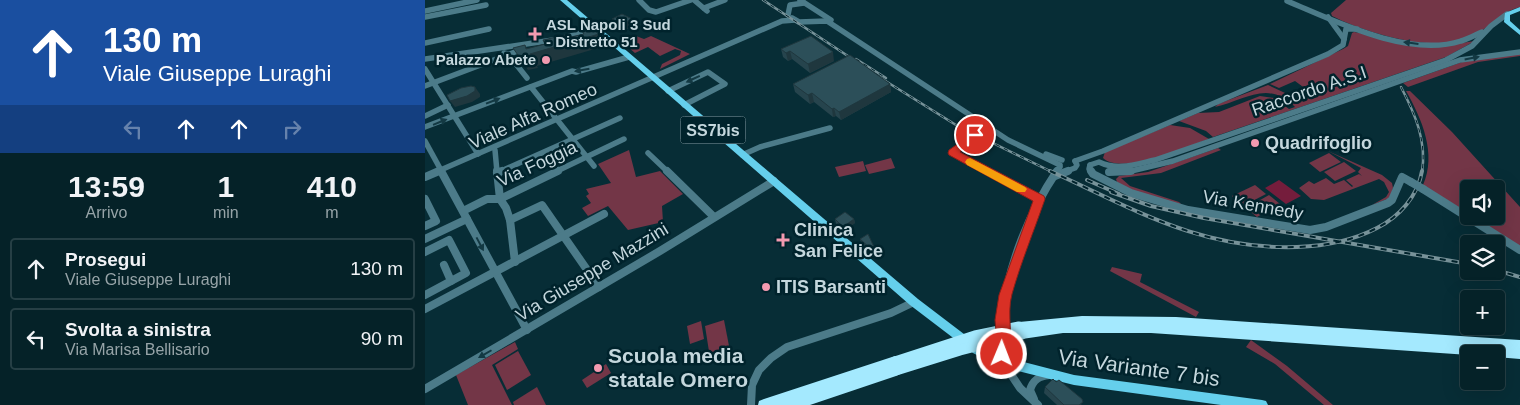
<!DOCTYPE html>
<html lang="it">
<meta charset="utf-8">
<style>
body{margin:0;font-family:Arial,sans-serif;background:#0e2a30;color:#f1f3f6;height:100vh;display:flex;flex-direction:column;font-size:19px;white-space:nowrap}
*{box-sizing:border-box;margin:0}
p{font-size:16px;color:#97a4a8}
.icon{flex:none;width:28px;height:28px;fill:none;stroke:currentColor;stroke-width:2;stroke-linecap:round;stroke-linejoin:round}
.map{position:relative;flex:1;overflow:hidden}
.drawer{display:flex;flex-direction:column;background:#052228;width:425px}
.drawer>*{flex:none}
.top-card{background:#1a4fa0;color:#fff;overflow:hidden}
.fabs{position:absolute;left:1035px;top:180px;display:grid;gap:10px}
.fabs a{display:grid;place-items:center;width:45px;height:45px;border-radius:5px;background:#052228;box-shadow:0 5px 20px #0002,0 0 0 1px #263f45;font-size:25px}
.pin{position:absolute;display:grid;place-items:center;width:42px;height:42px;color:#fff;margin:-21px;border:2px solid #fff;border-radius:50%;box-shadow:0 1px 5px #0007}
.me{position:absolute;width:55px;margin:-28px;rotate:1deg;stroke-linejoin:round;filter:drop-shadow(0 0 4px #0008)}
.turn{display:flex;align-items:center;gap:18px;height:105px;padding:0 20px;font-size:22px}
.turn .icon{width:65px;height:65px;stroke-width:2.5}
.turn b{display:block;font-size:35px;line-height:42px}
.lanes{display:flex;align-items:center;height:48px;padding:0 20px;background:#0003;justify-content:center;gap:25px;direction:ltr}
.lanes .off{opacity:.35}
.eta{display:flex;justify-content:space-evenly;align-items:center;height:85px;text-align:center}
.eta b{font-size:30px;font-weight:600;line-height:35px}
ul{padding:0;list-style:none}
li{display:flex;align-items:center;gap:15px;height:62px;margin:0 10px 8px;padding:0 10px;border:2px solid #263f45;border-radius:5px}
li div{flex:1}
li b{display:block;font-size:19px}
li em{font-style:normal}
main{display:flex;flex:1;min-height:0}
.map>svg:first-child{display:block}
</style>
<main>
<section class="drawer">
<div class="top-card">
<div class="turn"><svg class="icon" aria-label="ahead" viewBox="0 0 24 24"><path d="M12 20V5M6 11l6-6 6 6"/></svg><div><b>130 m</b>Viale Giuseppe Luraghi</div></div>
<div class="lanes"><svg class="icon off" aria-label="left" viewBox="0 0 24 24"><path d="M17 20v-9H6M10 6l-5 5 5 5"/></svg><svg class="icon" aria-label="ahead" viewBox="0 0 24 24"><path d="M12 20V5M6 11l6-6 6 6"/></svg><svg class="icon" aria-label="ahead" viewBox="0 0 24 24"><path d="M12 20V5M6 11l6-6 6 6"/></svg><svg class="icon off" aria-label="right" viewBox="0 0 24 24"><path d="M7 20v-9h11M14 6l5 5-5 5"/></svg></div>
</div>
<div class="eta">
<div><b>13:59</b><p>Arrivo</p></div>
<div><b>1</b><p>min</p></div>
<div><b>410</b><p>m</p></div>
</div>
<ul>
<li><svg class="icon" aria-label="ahead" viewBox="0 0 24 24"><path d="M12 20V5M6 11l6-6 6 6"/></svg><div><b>Prosegui</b><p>Viale Giuseppe Luraghi</p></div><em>130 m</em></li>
<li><svg class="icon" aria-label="left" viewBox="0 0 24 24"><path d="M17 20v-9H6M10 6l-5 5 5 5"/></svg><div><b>Svolta a sinistra</b><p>Via Marisa Bellisario</p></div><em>90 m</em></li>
</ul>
</section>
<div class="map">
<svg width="1095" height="405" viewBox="0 0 1095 405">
<rect width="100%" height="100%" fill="#072d36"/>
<g fill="#733647">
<path d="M921,0H1095V7C1076,12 1066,26 1050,35C1015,56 941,33 907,16L906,13Z"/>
<path d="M929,32L1015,46L1050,41L1021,57L788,137L781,131L754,121L773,113L794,112L835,96L849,98L864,109L870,107C843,79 819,101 790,107L793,104L843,85L871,98L885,92L870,81L854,88L845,84L918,49L923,46L927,33Z"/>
<polygon points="211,36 219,39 226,36 265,54 235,69 237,64 255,55 256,51 250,49 235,56 223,47 210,53 198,43 198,41"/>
<polygon points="1095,53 1095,56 1053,62 983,87 978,83 1037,62"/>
<path d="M981,91H985L1027,132L1095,207V248L1047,216H1071V189H1044V214L998,185C1012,154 997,119 981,91Z"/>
<path d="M745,125L765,128L784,139C761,147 698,176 678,158L680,152Z"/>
<polygon points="793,148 796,150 736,173 696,178 705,186 754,202 758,206 703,189 692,182 691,179 694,176 723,172"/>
<polygon points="204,150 211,177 235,171 258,194 237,206 238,222 203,230 183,206 163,216 157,208 166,203 161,196 164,194 161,189 186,183 173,164"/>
<polygon points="903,151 957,175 967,183 968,188 965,198 947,205 961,197 964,192 959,182 954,179 899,200 886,199 874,188 884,181 889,184 901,178 909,184 919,180 927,187 928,186 921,180 934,174 937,176 933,172 936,168"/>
<polygon points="904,153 916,162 895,172 884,163"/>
<polygon points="466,158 470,168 444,174 440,165"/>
<polygon points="438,161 441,171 414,177 410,167"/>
<polygon points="919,162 931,171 910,181 899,172"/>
<polygon points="830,185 841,194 818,206 807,196"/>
<polygon points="844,195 855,204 832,217 821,208"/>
<polygon points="687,267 717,274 715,282 774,312 771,317 685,271"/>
<polygon points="299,320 305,351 285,358 280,326"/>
<polygon points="276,321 279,339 265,344 262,326"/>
<polygon points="826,340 862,366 908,405 899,405 850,364 821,347"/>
<polygon points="90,342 93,349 67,365 87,405 43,405 31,375"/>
<polygon points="93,351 106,375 82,390 70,365"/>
<polygon points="181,364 186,373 162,388 157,380"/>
<polygon points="112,387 121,405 89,405 88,402"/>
</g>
<polygon fill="#751d3c" points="854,180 876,196 861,204 840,188"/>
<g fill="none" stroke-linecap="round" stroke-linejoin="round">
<g stroke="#4c7b89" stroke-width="5.5">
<polyline points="214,0 224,10 231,12 266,0"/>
<polyline points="269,0 282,11"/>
<polyline points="375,0 406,20"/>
<path d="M862,1C910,21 983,58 1036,41C1043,39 1050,35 1057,32"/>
<polyline points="279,8 300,0"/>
<polyline points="0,11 52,0"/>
<polyline points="363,15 365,5 379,3"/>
<polyline points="0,17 61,5"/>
<polyline points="903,17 919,39"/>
<polyline points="367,18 374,22 402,21 583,140 635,165"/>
<polyline points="139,38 167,30"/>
<polyline points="0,43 64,29"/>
<polyline points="79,53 83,54 102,78"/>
<polyline points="0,59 128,40"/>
<polyline points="0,69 53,154"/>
<polyline points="0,86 98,49"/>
<polyline points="106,87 169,166"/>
<polyline points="243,91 283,72 300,84 259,105"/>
<polyline points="0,116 23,105"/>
<polyline points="562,126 528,153 564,172"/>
<polyline points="0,127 147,71 151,72 204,57"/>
<polyline points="0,141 17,172"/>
<polyline points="70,150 72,172"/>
<polyline points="223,153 243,172"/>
<polyline points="621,154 637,160"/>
<polyline points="317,155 335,147 405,128"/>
<polyline points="650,161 678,151 903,54 918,45 921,29 932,29"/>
<path d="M665,165L674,162C692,171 711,164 730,160L1021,60L1047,46L1066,26L1082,14"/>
<polyline points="665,165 664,169 667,172"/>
<polyline points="11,172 357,21 370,20"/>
<polyline points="74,172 195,118"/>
<polyline points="130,172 199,139"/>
<polyline points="631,172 635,167"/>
<polyline points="639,172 650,168 652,165 650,161"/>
<polyline points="684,172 702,172 748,161 1035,60 1095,52"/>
</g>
<g stroke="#4c7b89" stroke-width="8">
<polyline points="16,171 102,330"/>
<polyline points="72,171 75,199 81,208 85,220 90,262"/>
<polyline points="242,171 289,217"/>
<polyline points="562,171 615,199"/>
<polyline points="666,171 668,174 706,193 763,210 885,230 901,227 963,203 967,200 977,177 986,182"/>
<polyline points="684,172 706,171"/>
<polyline points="72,173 77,171"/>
<polyline points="630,176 643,171"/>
<polyline points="0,177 14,171"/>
<polyline points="998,189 1095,250"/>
<polyline points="0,199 11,221 0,226"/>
<polyline points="38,211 62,199 75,199 133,171"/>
<polyline points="85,220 117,205 174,287"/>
<polyline points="0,239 42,219"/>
<polyline points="0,252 24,240 41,273 0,295"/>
<polyline points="19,265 26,281"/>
<polyline points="0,309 179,214"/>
<path d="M577,354C580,340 576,326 578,311C584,263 605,211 632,171"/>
<polyline points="583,370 595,388 613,405"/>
<polyline points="0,389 235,251 349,181"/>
<path d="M609,399L605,390C608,380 614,376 624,375"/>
<polyline points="326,405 327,385 334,370 346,358 362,347 466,313 489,302"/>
</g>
<g fill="#65cfec" fill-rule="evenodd">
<path d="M135,0H142L493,299L556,347L568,353C578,348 586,349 591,360L649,375L837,400L841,401L843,405H796L649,385L589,370C580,382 564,376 563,361L548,353L485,305ZM576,359L580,361V365L578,367L574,365V361Z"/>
<polygon points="1095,7 1095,11 1085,15 1085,21 1095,30 1095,35 1079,22 1080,13"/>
</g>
<g fill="#a4e9fe" fill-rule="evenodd">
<polygon points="657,316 751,317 1095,340 1095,359 1071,357 1071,354 1044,354 1044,355 726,333 638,333 597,339 593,338 591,334 592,332 588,327 590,323 594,322"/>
<polygon points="470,356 474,358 476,362 475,366 477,370 475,374 471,376 385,405 333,405 334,401 339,399"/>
</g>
<g stroke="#779299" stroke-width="2.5">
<g id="rail-far1">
<polyline points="338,0 435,64"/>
<polyline points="431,59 461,78"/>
<polyline points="454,77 531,125 627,172"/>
<path d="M976,87C990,114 1002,141 997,172"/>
</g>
</g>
<g stroke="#779299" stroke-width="4">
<g id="rail">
<path d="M625,171C709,209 775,250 872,247C900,246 927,241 952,228C974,217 993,196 997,171"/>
<polyline points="662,180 694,194"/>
<polyline points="686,192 726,206 779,218 1044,264"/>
<polyline points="1071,270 1095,277"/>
</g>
</g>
<use href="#rail-far1" stroke="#00232c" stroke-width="1" stroke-dasharray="4.5" stroke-linecap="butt"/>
<use href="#rail" stroke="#00232c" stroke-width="2" stroke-dasharray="6" stroke-linecap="butt"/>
<polyline stroke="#4c7b89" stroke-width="8" points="986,182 998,189"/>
<g stroke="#a4e9fe" stroke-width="11">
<polyline points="470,362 550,336 594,327"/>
<polyline points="471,370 535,350 597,334"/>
</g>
</g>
<g fill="#26444d">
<polygon points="187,19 207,19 210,25 200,30 190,25"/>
<polygon points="356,49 409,61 385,73 367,59 363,61 358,57"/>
<polygon points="368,84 465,84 466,92 416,120 411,116 408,117 389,102 385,104 370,92"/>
<polygon points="410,219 429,219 430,223 419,231 411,224"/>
<polygon points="435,239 449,247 449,251 446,253 436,243"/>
<polygon points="620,387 657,405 632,405 619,393"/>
</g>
<g fill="#1f373e">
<polygon points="207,19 210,25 200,30 197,24"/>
<polygon points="145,34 149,41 174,34 180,46 112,66 113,68 103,70 95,58 101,49 100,45 105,54 146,37"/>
<polygon points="365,51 367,59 363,61 361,53"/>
<polygon points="408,52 409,61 385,73 383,64"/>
<polygon points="465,84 466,92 416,120 414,112"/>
<polygon points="50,87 55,94 55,97 47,102 30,107 25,101"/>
<polygon points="387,93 389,102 385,104 383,95"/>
<polygon points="409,108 411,116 408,117 407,109"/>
<polygon points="429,219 430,223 419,231 418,227"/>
<polygon points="449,247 449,251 446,253 446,249"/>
</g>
<g fill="#2c4f59" stroke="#1f373e">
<polygon points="197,14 207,19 197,24 187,19"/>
<polygon points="166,28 174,34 105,54 105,56 95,58 88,48 100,45 101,49 120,44 118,40 145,34 146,37 159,34 157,31"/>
<polygon points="386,36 408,52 383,64 365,51 361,53 356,49"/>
<polygon points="425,55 465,84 414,112 409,108 407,109 387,93 383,95 368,84"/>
<polygon points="46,86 50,87 50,91 42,96 25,101 22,95 36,88"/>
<polygon points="420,212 429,219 418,227 410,219"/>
<polygon points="443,234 449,247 446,249 435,239"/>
<polygon points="628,379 631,382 634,380 657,399 658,402 654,405 639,405 620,387"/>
</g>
<defs><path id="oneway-solid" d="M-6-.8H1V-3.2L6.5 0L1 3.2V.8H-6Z" transform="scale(1.25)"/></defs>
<g fill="#133943">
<use href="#oneway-solid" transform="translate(986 43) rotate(-173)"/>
<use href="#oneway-solid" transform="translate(1047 58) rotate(-11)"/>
<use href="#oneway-solid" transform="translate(157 70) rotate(170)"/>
<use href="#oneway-solid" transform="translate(268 79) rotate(155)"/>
<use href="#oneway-solid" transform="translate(68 101) rotate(-21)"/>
<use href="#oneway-solid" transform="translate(15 122) rotate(-22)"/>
<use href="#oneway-solid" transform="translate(55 244) rotate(62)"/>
<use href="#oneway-solid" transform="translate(60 354) rotate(150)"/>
</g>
<path fill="#d93025" stroke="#8d1f18" d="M550,132L555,135L554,137L535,152L619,196L620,199C609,231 596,262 587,294C581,316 590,341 582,359L577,361L572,359L570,354L572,343L570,320L574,295L608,201L524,155L523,153L524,150Z"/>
<polygon fill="#f59e0b" points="545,158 600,187 602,189 600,192 592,192 542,165 540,162 542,159"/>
<g fill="#f29ab0" stroke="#00232c" stroke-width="2">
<path d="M107.5 26.5h5v5h5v5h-5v5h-5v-5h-5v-5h5z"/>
<circle cx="121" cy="60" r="5"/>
<circle cx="830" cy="143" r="5"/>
<path d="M355.5 232.5h5v5h5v5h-5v5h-5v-5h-5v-5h5z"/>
<circle cx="341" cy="287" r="5"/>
<circle cx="173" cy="368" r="5"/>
</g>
<g text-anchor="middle" stroke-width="5" stroke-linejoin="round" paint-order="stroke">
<g font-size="15" font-weight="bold" fill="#c4d7dd" stroke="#00232c" text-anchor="start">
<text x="121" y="30">ASL Napoli 3 Sud<tspan x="121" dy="17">- Distretto 51</tspan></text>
<text x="111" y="65" text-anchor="end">Palazzo Abete</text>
</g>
<rect fill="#00232c" stroke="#89a1a8" stroke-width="1" x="255.5" y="116.5" width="65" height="27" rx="4"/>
<g font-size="16" font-weight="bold" fill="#c4d7dd">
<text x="288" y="136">SS7bis</text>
</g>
<g font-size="18" fill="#c4d7dd" stroke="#00232c">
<text transform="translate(884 91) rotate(-19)" y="6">Raccordo A.S.I</text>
<text transform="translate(108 116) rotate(-24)" y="6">Viale Alfa Romeo</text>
<text transform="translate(112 164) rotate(-25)" y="6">Via Foggia</text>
<text transform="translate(828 205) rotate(10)" y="6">Via Kennedy</text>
<text transform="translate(167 272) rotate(-31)" y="6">Via Giuseppe Mazzini</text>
</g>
<g font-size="18" font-weight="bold" fill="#c4d7dd" stroke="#00232c" text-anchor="start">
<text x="840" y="149">Quadrifoglio</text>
<text x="369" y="236">Clinica<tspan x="369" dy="21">San Felice</tspan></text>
<text x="351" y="293">ITIS Barsanti</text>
</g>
<g font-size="21" font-weight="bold" fill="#c4d7dd" stroke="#00232c" text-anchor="start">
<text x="183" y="363">Scuola media<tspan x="183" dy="24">statale Omero</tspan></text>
</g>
<g font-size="21" fill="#c4d7dd" stroke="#00232c">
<text transform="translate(714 368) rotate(8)" y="7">Via Variante 7 bis</text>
</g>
</g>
</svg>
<div class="fabs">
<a><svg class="icon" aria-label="sound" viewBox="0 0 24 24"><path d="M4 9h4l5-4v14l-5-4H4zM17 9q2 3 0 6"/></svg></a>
<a><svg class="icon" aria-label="layers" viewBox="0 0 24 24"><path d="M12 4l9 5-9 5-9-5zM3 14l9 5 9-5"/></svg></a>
<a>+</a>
<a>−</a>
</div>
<div class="pin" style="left:550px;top:135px;background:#d93025"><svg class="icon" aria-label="arrive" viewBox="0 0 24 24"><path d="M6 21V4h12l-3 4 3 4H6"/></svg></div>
<svg class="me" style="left:577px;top:354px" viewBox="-20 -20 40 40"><circle r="17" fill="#d93025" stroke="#fff" stroke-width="3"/><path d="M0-11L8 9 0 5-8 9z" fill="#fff"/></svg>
</div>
</main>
